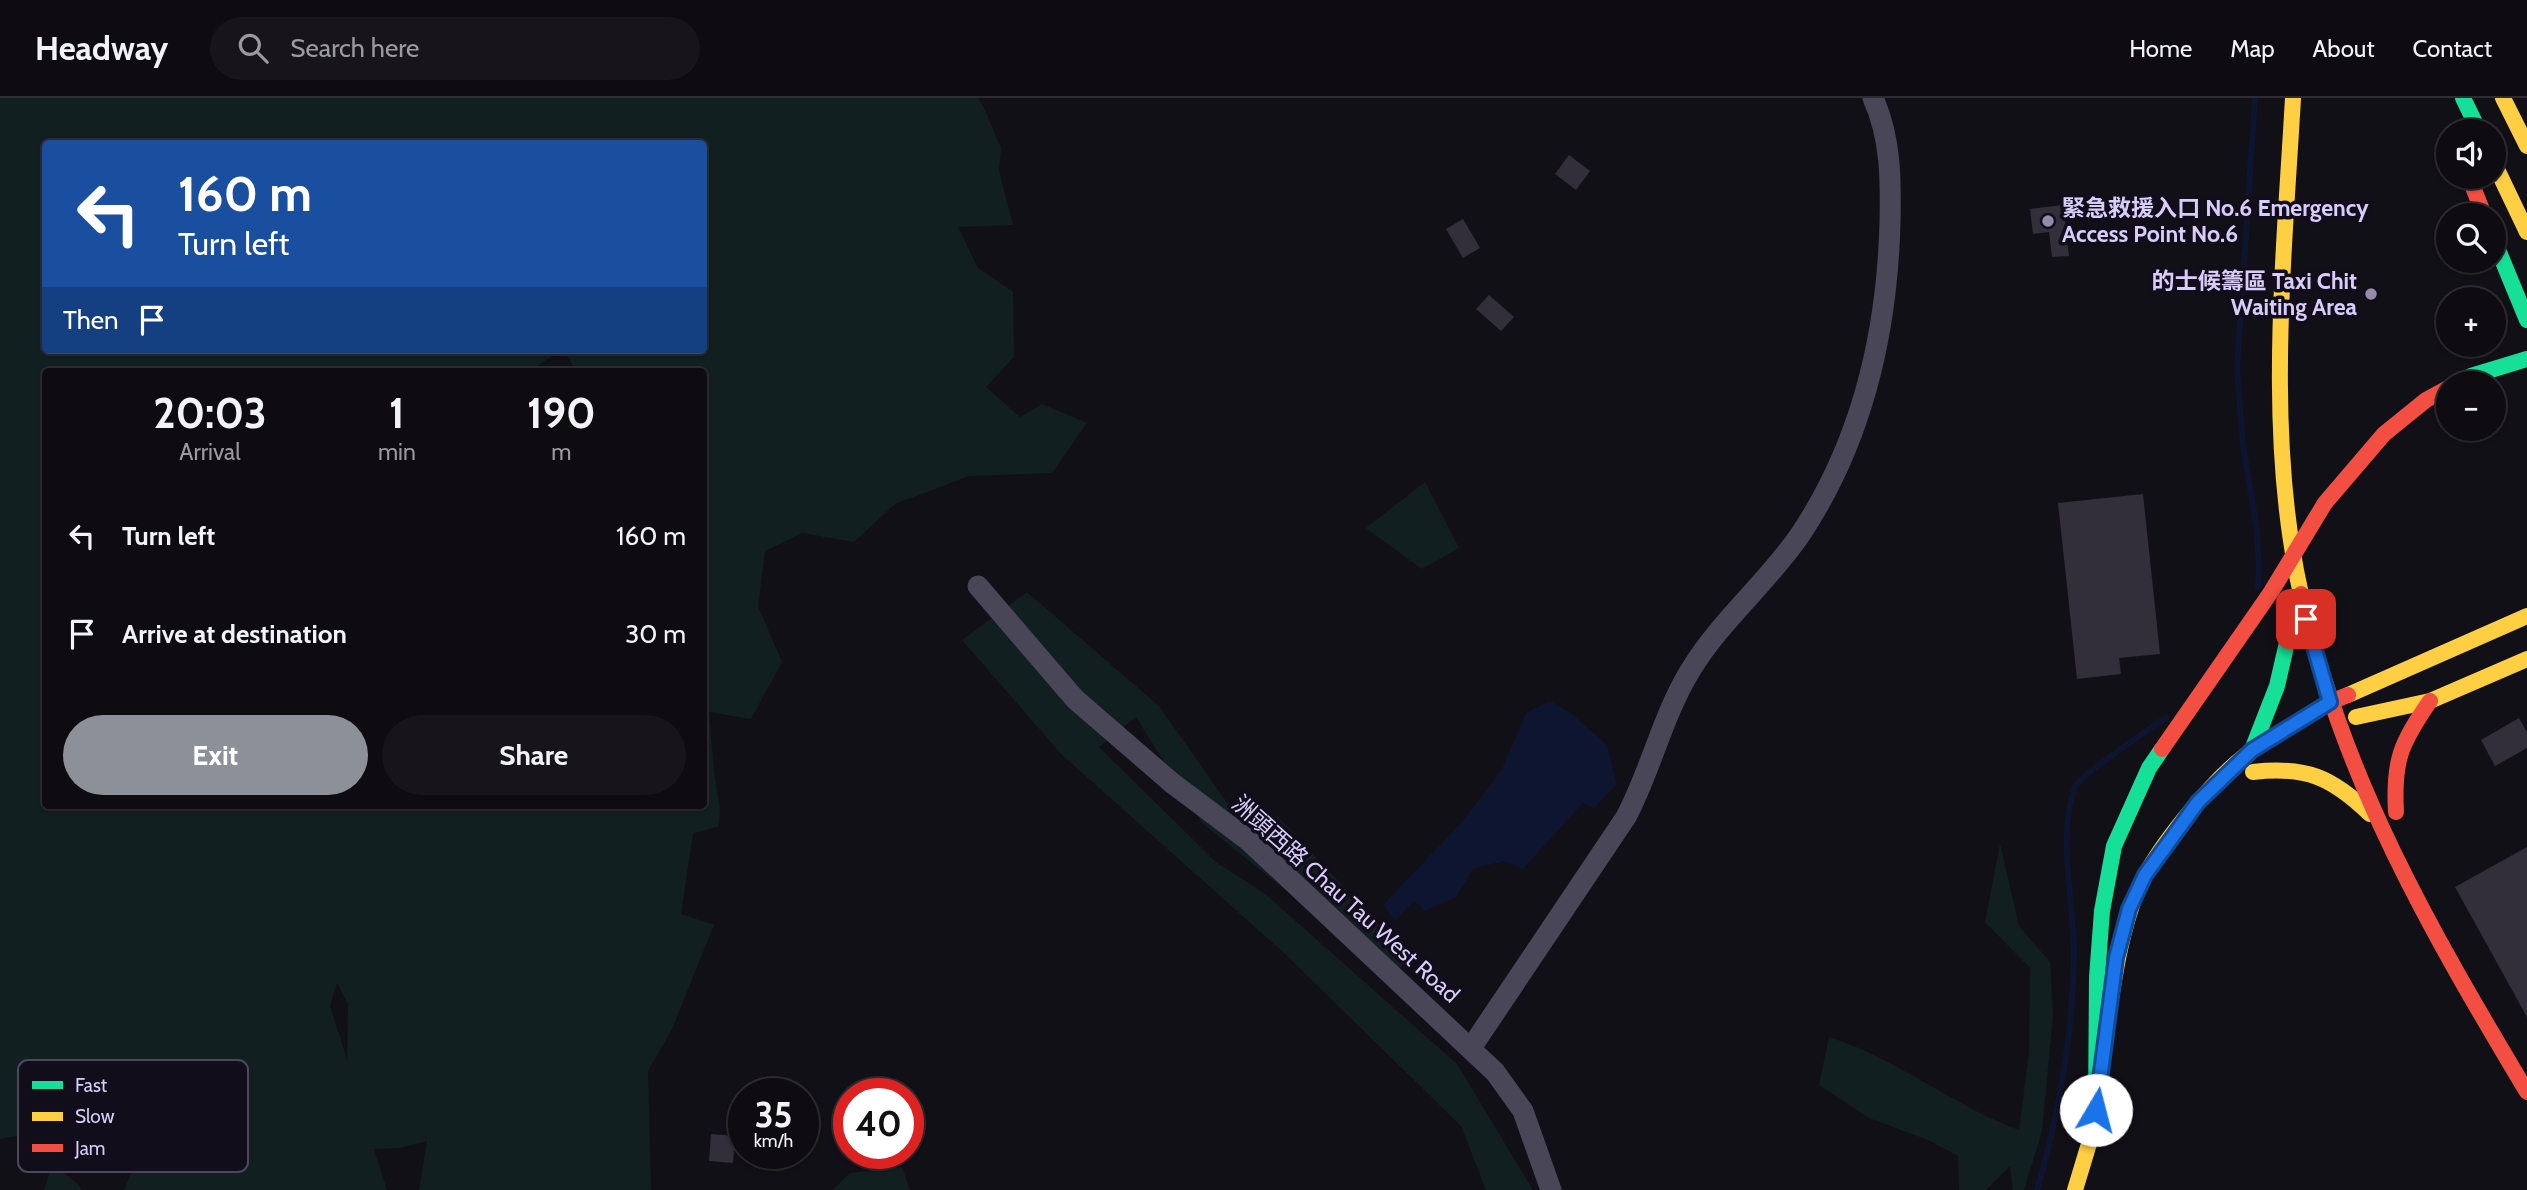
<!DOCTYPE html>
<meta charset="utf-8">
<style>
body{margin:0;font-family:Cabin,"Noto Sans SC",sans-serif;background:#17151a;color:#f1f3f6;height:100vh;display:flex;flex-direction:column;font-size:26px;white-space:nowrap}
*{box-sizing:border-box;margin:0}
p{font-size:23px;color:#9b9b9f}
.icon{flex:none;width:38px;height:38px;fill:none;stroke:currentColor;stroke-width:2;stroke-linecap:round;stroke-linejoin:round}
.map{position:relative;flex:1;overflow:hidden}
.drawer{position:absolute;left:42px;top:270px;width:665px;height:441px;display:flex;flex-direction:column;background:#0e0c11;border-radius:7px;box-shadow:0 2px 5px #0004,0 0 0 2px #2e2c31}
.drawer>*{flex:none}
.hud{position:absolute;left:42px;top:42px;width:665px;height:214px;border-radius:7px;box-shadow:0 2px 5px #0004,0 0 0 2px #2e2c31;background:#1a4fa0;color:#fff;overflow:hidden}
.controls{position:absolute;left:2436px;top:21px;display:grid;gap:14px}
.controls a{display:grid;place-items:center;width:70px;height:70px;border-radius:50%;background:#0e0c11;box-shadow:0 2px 5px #0004,0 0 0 2px #2e2c31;font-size:35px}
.speed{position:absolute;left:728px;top:980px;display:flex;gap:14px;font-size:35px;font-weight:700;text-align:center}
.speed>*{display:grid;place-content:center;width:91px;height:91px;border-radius:50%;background:#0e0c11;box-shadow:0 2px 5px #0004,0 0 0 2px #2e2c31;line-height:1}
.speed small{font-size:18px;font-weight:400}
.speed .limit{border:10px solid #d22;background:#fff;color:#111}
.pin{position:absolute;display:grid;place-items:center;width:60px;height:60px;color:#fff;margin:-30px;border-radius:14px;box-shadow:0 4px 10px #0006}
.me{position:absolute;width:77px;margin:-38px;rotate:8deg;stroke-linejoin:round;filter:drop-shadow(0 0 5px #0008)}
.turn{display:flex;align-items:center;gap:24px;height:147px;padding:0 21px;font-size:32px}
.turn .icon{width:91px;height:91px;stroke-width:2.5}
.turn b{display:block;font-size:49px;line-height:60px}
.then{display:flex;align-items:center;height:66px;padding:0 21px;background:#0003;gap:14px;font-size:26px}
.eta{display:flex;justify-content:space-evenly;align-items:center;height:119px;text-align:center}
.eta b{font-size:42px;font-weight:800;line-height:49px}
.cta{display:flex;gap:14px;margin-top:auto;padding:14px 21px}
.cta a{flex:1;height:80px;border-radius:42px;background:#8c9099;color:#fff;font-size:28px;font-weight:800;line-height:80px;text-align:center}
.cta a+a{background:#17151a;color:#f1f3f6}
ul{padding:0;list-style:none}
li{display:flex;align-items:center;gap:21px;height:98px;padding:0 21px}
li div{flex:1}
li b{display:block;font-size:26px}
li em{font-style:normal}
header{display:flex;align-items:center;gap:42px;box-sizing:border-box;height:98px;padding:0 35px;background:#0e0c11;border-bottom:2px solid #2e2c31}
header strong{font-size:33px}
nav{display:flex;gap:38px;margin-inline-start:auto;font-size:24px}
.search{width:490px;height:63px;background:#17151a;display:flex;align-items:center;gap:18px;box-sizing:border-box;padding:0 24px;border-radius:38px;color:#9b9b9f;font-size:26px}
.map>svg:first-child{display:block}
</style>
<header>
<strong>Headway</strong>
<div class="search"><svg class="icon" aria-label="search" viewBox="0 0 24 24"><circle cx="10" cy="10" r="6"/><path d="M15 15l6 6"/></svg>Search here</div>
<nav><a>Home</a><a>Map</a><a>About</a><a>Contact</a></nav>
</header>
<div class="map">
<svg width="2527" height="1092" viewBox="0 0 2527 1092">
<rect width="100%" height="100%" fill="#121017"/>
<g fill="#111f21" fill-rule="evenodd">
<path d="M0,0H978L984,10L1001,50L999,73L1013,127L958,129L978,170L1013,194L1014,259L986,289L1020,319L1042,306L1087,325L1052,375L969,378L895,406L854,444L802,435L765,453L758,508L782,564L751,621L709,614L714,674L720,713L718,729L693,735L681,816L714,827L672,931L648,973L651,1092H419L427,1043L400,1050L374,1051L387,1092H124L132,1074L84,1026L0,1041ZM46,46H704V252H563L577,273H704V707H46V273H529L551,259L550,252H46ZM337,885L348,906L347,961L330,908Z"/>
<polygon points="1425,384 1459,450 1422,471 1366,430"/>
<polygon points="1027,494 1159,608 1228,706 1278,719 1408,857 1395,880 1202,725 1136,619 1099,649 1217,765 1263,794 1457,966 1533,1092 1486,1092 1461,1028 1283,854 1061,656 962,542"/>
<path d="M2000,746L2019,828L2050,864L2053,917L2042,1033L2024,1092H2013L2010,1068L1986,1092H1959L1958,1058L1928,1042L1869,1020L1819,987L1829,939C1896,960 1952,1007 2019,1032L2029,955L2030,870L1985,824Z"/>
<polygon points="52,1066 79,1087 81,1092 44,1092"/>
<polygon points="902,1069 910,1092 833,1092 850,1075"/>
</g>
<polygon fill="#0e1530" points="1550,603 1571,615 1607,647 1617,686 1594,710 1583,705 1523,771 1504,763 1473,771 1456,799 1425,813 1414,803 1395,822 1383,807 1461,725 1501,673 1526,615"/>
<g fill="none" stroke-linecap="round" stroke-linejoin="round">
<g stroke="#0e1530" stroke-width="6">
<polyline points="2255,0 2237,271 2243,347 2257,433 2259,469 2258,489"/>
<path d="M2037,1092C2059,1016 2073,935 2074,855C2074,809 2056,727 2077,686C2081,678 2154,627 2166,620"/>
</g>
</g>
<g fill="#322e3a">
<polygon points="1569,57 1590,73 1576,92 1555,76"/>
<polygon points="2063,107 2069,158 2052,159 2049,134 2033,136 2030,111"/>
<polygon points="1463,121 1480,150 1463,160 1446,131"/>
<polygon points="1489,197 1514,219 1501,233 1476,211"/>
<polygon points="2143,396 2160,556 2119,560 2121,576 2077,581 2058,405"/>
<polygon points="2519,620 2527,634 2527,650 2495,668 2481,642"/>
<polygon points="2527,749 2527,919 2455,789"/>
<polygon points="711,1036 735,1038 733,1065 709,1063"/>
</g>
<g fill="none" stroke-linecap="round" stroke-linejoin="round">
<g stroke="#494657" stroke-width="21">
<polyline points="978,488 1075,601 1172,685 1248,742 1495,974 1523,1013 1551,1092"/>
<path d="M1471,950L1626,719C1651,672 1662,619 1690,573C1720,523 1767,485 1800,437C1862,344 1887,236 1890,125C1891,82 1891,40 1873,0"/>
</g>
<g stroke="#16e098" stroke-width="16">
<polyline points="2463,0 2479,33"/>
<polyline points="2494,142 2527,222"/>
<polyline points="2457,285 2471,278 2527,261"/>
<polyline points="2252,652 2277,588 2297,501"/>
<polyline points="2096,1011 2097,879 2102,813 2114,748 2149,670 2162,651"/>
</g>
<g stroke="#ffcf43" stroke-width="16">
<path d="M2293,0C2284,160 2265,339 2301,496"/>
<polyline points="2503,0 2527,48"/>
<polyline points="2494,65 2527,134"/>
<polyline points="2348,597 2527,518"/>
<polyline points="2356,619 2430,603 2527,561"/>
<path d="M2253,674C2306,668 2332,679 2370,716"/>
<path d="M2110,907C2116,869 2122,832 2136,796C2154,752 2219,672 2260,647"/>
<polyline points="2075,1092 2091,1039 2100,986"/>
</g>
<g stroke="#f24e42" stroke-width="16">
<polyline points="2469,79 2484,117"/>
<path d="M2301,496C2343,682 2430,832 2527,994"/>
<polyline points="2260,647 2330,604 2348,597"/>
<path d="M2396,714C2393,662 2401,645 2430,603"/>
</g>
<polyline stroke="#f24e42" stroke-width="16" points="2162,651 2271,494 2325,405 2384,336 2426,302 2448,290"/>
</g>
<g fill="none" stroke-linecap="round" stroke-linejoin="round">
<g stroke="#114b97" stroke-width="18">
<polyline id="route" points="2096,1012 2116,860 2129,811 2145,777 2198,704 2252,652 2330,604 2306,521"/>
</g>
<use href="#route" stroke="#1a73e8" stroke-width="12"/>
</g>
<g fill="#938ba9" stroke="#110d1a" stroke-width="2.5">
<circle cx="2048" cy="123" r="7"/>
<circle cx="2371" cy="196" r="7"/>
</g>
<g text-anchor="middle" stroke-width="7" stroke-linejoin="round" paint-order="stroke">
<g font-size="23" font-weight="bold" fill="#d8cdf8" stroke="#110d1a" text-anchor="start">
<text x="2062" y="118">緊急救援入口 No.6 Emergency<tspan x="2062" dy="26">Access Point No.6</tspan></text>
<text x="2357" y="191" text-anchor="end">的士候籌區 Taxi Chit<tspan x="2357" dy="26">Waiting Area</tspan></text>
</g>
<g font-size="23" fill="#d8cdf8" stroke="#110d1a">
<text transform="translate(1346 801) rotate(42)" y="8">洲頭西路 Chau Tau West Road</text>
</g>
</g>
<rect x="18" y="962" width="230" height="112" rx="10" fill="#110d1a" stroke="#4d475d" stroke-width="2"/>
<rect x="32" y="983" width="31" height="8" fill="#16e098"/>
<rect x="32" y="1014" width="31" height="9" fill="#ffcf43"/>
<rect x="32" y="1046" width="31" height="8" fill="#f24e42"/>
<g font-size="19" fill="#d8cdf8">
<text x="75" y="994">Fast</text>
<text x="75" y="1025">Slow</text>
<text x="75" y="1057">Jam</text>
</g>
</svg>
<div class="controls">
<a><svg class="icon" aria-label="sound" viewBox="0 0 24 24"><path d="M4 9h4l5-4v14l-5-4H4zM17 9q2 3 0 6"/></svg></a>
<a><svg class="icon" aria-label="search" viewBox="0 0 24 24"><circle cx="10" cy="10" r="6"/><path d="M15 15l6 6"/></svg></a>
<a>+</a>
<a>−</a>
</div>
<div class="speed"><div>35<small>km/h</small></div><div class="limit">40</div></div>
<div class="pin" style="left:2306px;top:521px;background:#d93025"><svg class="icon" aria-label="arrive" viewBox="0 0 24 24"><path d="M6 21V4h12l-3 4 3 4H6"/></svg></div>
<svg class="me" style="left:2096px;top:1012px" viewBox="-20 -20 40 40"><circle r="19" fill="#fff"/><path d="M0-13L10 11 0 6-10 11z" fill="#1a73e8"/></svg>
<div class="hud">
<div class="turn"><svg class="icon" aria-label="left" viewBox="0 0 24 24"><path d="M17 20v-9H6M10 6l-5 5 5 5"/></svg><div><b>160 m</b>Turn left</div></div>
<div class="then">Then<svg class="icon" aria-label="arrive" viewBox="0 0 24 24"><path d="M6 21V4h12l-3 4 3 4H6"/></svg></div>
</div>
<section class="drawer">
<div class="eta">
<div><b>20:03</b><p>Arrival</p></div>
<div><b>1</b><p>min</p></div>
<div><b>190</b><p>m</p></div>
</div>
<ul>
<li><svg class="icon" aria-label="left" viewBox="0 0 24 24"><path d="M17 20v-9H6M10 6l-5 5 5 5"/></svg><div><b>Turn left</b></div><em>160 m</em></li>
<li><svg class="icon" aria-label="arrive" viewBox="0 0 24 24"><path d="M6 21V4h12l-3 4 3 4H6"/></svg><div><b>Arrive at destination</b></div><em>30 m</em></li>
</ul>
<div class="cta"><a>Exit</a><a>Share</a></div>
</section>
</div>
